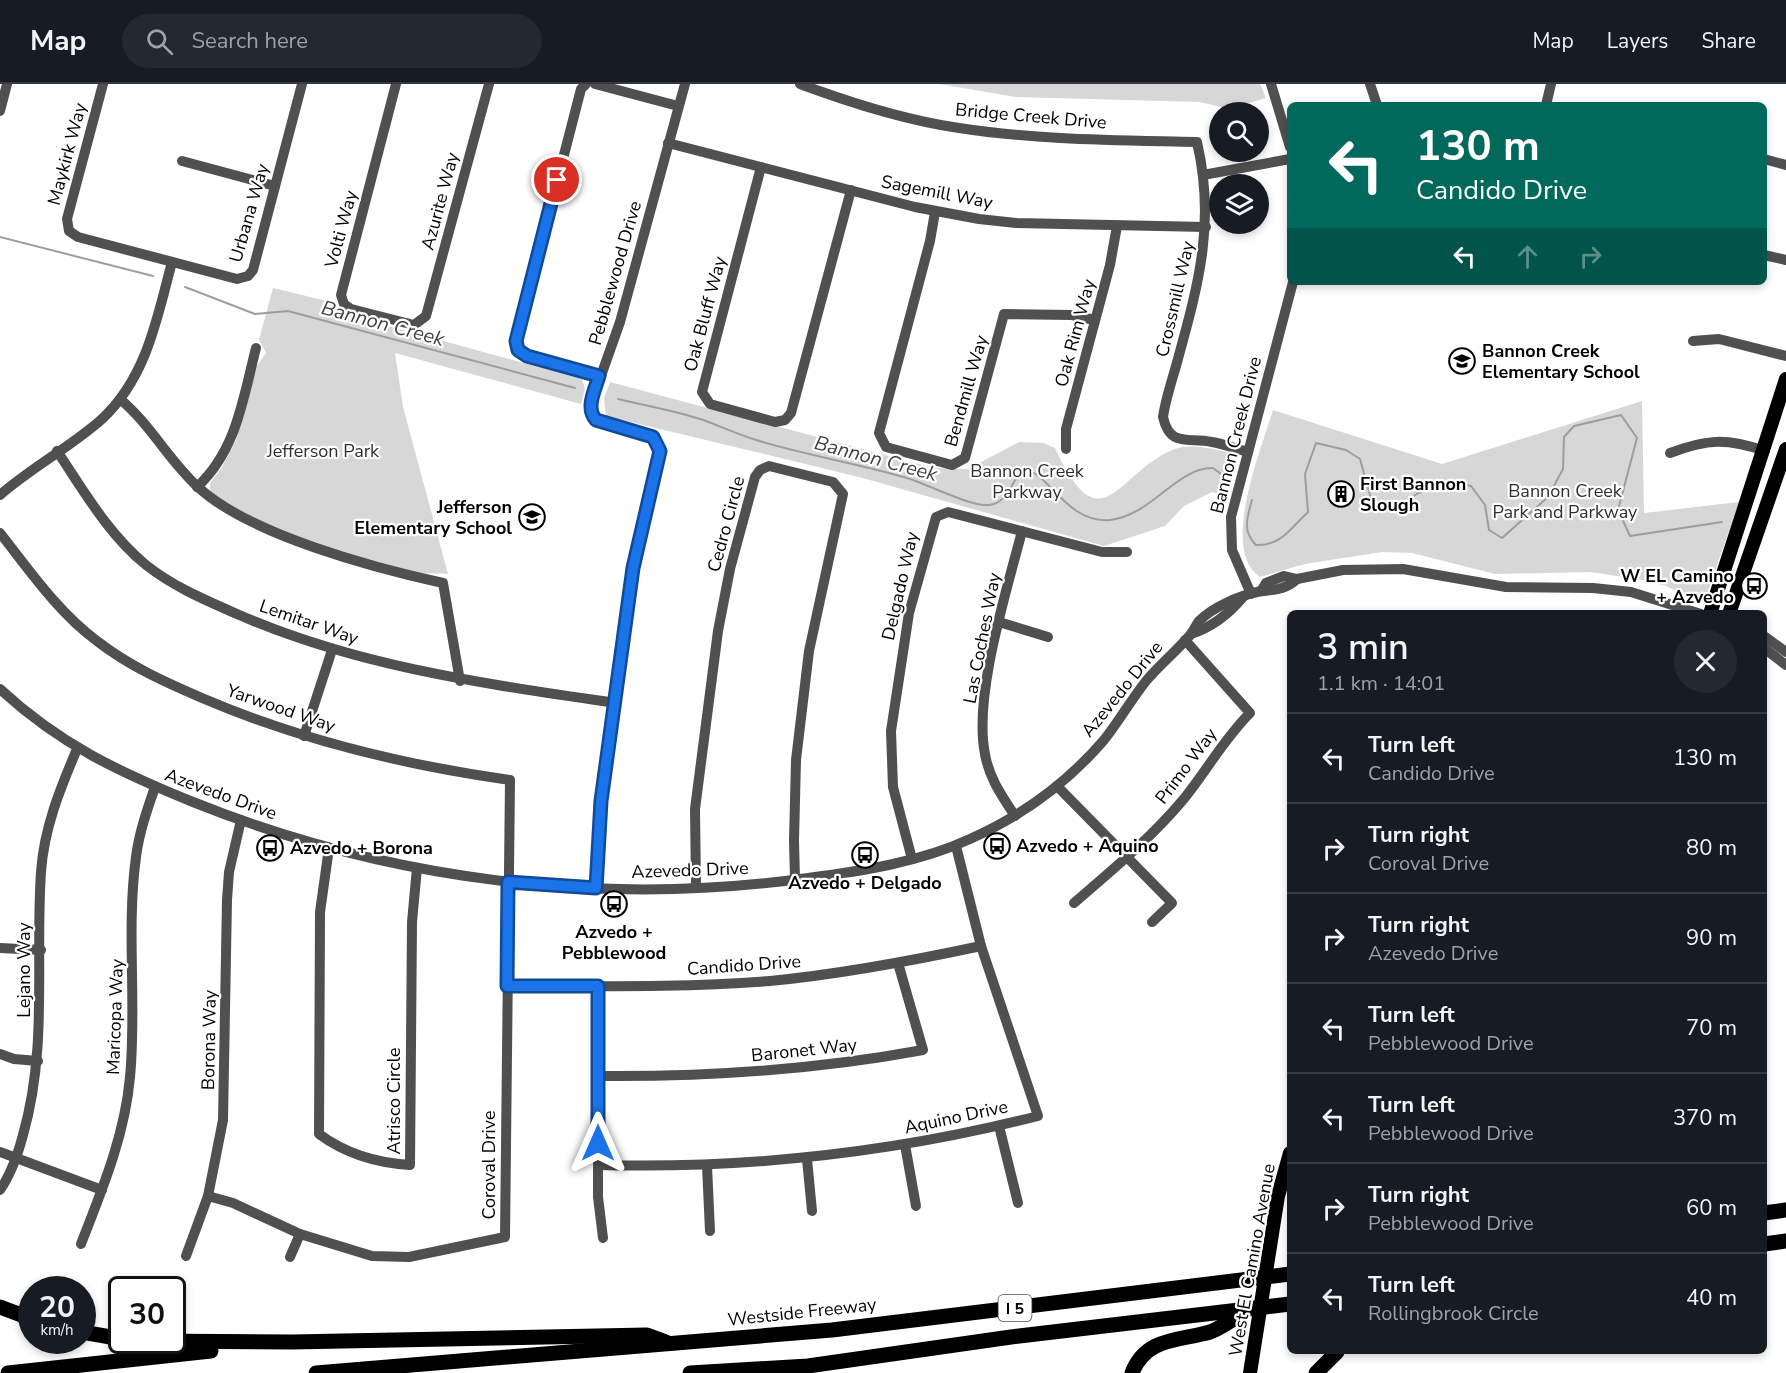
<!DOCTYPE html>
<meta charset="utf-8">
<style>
body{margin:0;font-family:"Nunito Sans",sans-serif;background:#242831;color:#f1f3f6;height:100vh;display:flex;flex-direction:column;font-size:22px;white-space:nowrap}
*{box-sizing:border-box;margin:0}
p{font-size:20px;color:#9ea1a6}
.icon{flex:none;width:33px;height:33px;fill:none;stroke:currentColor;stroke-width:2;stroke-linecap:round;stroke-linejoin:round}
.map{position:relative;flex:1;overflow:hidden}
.side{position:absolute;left:1287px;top:526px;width:480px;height:744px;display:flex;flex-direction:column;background:#171b24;border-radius:9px;box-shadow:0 3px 9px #0003}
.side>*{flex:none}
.banner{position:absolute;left:1287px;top:18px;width:480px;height:183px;border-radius:9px;box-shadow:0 3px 9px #0003;background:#00695c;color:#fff;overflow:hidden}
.fabs{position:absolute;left:1209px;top:18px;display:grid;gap:12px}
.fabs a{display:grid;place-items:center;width:60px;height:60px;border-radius:50%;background:#171b24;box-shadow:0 3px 9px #0003;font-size:30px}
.speed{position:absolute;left:18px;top:1192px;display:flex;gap:12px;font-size:30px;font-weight:700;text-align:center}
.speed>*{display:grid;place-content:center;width:78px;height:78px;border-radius:50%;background:#171b24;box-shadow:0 3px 9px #0003;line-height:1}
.speed small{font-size:15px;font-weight:400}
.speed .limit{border:3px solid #111;border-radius:9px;background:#fff;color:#111}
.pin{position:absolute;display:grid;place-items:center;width:51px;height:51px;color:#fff;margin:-26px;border:3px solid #fff;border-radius:50%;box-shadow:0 2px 6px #0007}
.me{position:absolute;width:66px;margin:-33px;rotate:0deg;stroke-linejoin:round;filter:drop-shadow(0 0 4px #0008)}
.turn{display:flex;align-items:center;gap:21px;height:126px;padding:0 30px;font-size:27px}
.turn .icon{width:78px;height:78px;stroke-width:2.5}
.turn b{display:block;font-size:42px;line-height:51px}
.lanes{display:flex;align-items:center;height:57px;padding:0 30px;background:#0003;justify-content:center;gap:30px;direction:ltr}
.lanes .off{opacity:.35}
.round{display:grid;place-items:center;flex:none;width:63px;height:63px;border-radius:32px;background:#242831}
.head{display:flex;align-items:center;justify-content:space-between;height:102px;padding:0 30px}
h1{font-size:36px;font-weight:600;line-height:45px}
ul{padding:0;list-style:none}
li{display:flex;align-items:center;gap:18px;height:90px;padding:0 30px;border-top:2px solid #363941}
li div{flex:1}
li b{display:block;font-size:22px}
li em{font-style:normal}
header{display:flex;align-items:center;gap:36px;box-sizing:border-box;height:84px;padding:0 30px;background:#171b24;border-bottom:2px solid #363941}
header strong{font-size:28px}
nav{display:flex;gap:33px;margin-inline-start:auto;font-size:21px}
.search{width:420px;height:54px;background:#242831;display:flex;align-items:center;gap:15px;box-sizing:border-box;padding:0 21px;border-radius:33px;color:#9ea1a6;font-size:22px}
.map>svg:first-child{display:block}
</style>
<header>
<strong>Map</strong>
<div class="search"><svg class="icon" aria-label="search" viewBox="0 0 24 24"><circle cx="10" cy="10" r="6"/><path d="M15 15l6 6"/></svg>Search here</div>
<nav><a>Map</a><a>Layers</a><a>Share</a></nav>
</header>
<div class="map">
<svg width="1786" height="1289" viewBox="0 0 1786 1289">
<rect width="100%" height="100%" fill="#fff"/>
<g fill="#d7d7d7">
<polygon points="939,0 1260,0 1266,14 1229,25 1200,18 1016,13"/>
<path d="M273,204L331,218L332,224L337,228L582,295L585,305L581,320L395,269L403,323L448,490C439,489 429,490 420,489C365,478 253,442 210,407V399L221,385L236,356L254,286L266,269L259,256Z"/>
<path d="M610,298L934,384L968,385L1019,358L1043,359L1055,364C1102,465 1117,387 1175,365C1193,358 1220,367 1238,370L1226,412L1212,408L1184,422L1165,442L1104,462L859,393L606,332L604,314Z"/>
<path d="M1642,317L1644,429L1739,418L1706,513L1692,515L1666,502L1638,495L1589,488L1495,490L1412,469L1382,468L1305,480L1260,493C1219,466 1262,364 1273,326L1442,380Z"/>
</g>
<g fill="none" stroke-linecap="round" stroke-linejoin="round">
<g stroke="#9e9e9e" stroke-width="2">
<polyline points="0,153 153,192"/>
<polyline points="185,203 255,230 288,227 575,304"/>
<path d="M618,315C647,322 678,327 706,337C722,343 737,350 753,355C803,371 857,379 907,394C927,400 971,423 989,421C1012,419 1012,387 1027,387C1047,387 1067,440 1110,436C1151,432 1177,383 1213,384L1225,393"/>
<path d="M1252,416C1247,434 1242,447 1256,461C1281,462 1291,444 1308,428L1305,390L1316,359L1346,366L1360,375L1372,418L1397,424L1418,409L1449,397L1471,402L1485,421L1489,446L1502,454L1548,413L1563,385L1564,353L1574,342L1621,331L1637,354L1618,426L1630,452L1722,438"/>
</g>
<g stroke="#505050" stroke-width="10">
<polyline points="103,0 67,135 69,147 78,153 237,195 248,192 253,186 302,0"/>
<polyline points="396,0 341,211 344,220 351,225 414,241 426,232 489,0"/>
<polyline points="586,0 581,5 516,257 518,266 527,272 599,292"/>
<polyline points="595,0 678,22"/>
<path d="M800,0C851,19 904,36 959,44C1037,56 1117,56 1197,58C1215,136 1200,195 1179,271C1174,291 1166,312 1163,333C1170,364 1188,353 1212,358C1224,360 1236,365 1248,368"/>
<polyline points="1271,0 1290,63"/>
<polyline points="1370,0 1377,21"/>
<polyline points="1546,21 1551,0"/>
<polyline points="0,27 7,0"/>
<polyline points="668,59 915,123 979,135 1016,139 1206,143"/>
<polyline points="1764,75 1786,81"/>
<polyline points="182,77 275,102"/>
<polyline points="761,83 702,308 710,320 775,338 785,336 791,329 851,106"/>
<polyline points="1203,91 1290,75"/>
<polyline points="935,128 930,157 879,349 886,363 952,381 965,374 1004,230 1072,231 1095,236"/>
<polyline points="1764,171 1786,176"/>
<polyline points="1693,257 1719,255 1786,272"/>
<path d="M120,315C151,341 169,377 199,404C251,451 374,484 443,499L460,597"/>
<polyline points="1066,365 1066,345 1110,181 1117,142"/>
<path d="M57,367C84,407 108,450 146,481C174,503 205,516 237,530C358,583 486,600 616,619"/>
<path d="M1670,369C1708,355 1726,354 1765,367"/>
<path d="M197,403C237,366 243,314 256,264"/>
<path d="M0,411C32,383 72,362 102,335C147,293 157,234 172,178"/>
<path d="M0,449C30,487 58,528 97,557C129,582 165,598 202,614C300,656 404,681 510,696L505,1153L409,1173L372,1172L300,1150L233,1119L208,1112"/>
<polyline points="1261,507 1266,499 1284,492 1297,495 1343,486 1403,485 1506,503 1593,504 1631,508 1701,530"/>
<polyline points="1251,510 1232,466 1231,433 1293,198"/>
<polyline points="999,538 1048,553"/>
<path d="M1191,550C1212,543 1229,530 1243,513"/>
<polyline points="1764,552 1786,568"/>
<polyline points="1764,564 1786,581"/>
<path d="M0,605C59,660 119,688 193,718C387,796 601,823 808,794C863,787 920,778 970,755C1022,732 1067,699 1104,656C1119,637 1131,616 1146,597C1160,580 1178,566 1191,550C1194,546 1196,541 1199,537C1213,523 1239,512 1257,508C1273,505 1284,507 1297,495"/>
<polyline points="304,652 332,566"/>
<polyline points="1057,702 1172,819 1152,838"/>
<path d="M1015,732C1002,712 989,694 985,670C973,612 1007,506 1022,447"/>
<path d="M329,764L320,828L319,1050C346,1070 377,1079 410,1081L412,838L417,784"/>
<polyline points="912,775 893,703 891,647 909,529 936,433 948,428 1102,468 1127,468"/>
<polyline points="596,804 601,717 633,484 660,367 653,353 596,336 591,328 591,320 620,238 685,0"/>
<polyline points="696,804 695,725 718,547 730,485 755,393 760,386 769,382 833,398 843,410 809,567 796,676 794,757 795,796"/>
<path d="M1074,819C1111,787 1150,755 1182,717C1206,688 1223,656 1250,629L1185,556"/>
<polyline points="0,864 41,866"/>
<path d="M507,902C595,902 683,904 770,897C842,890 911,877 981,862"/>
<polyline points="598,902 598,1113 603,1154"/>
<polyline points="0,970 14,975 38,977"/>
<path d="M598,992C707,993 815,986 923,966L898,879"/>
<polyline points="999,1042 1018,1119"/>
<polyline points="905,1061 916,1122"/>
<polyline points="0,1068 102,1106"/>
<polyline points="807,1075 812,1127"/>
<path d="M598,1081C748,1085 893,1069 1038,1032L981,862L956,762"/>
<polyline points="707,1082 710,1147"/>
<path d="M0,1106C11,1090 18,1070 23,1051C48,964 35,876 41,788C44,744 60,705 77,665"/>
<path d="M81,1160C102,1106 125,1051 130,993C137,920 126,846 136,773C139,749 147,726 155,703"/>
<polyline points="186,1172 208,1112 223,1036 227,816 229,788 241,736"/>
<polyline points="290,1173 300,1150"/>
</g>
<g stroke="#000" stroke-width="14">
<polyline points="1710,530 1786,295"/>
<polyline points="1729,530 1786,365"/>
<polyline points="1250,1289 1278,1112 1290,1069"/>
</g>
<g stroke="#000" stroke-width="15">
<polyline points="1764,1129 1786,1126"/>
<polyline points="1764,1160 1786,1157"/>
<polyline points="0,1223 32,1235"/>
<polyline points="82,1248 122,1255"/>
<polyline points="145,1257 292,1258 647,1251 666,1258"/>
<polyline points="8,1289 211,1267"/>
<polyline points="316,1289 832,1246 1290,1190"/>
<polyline points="690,1289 808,1282 1011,1253 1290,1220"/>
<path d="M1132,1289C1146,1253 1179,1257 1210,1248C1221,1244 1233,1235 1243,1229"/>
<polyline points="1316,1289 1337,1268"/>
</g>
</g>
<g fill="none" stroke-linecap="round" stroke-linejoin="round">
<g stroke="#114b97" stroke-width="15">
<path id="route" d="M557,96L516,257L518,266L527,272L599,292C595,306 585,324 596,336L653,353L660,367L633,484L601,717L596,804L508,798L507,902H598V1059"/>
</g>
<use href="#route" stroke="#1a73e8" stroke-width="10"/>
</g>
<defs>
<g id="school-ring" transform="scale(1.35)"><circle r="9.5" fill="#fff" stroke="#000" stroke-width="1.5"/><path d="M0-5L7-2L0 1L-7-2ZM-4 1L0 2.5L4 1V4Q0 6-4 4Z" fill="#000"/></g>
<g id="building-ring" transform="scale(1.35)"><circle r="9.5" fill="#fff" stroke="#000" stroke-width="1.5"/><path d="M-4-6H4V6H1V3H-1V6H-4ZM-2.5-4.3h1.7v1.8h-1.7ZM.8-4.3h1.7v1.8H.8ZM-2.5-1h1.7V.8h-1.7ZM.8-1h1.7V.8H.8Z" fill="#000"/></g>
<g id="bus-ring" transform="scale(1.35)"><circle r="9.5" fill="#fff" stroke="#000" stroke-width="1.5"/><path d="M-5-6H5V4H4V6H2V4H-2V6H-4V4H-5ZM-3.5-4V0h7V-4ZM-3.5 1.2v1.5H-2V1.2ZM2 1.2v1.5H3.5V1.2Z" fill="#000"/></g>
</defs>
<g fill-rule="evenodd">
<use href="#school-ring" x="1462" y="277"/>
<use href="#building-ring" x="1341" y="410"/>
<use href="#school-ring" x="532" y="433"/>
<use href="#bus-ring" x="1754" y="502"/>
<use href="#bus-ring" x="997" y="762"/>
<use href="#bus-ring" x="270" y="764"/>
<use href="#bus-ring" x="865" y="771"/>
<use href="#bus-ring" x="614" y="820"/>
</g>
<g text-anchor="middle" stroke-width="4.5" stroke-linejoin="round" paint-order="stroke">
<rect fill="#fff" stroke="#4c4c4c" stroke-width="1.5" x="998.5" y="1211" width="33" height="26" rx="4.5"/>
<g font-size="16" font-weight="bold" fill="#000">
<text x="1015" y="1230">I 5</text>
</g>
<g font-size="18" fill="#000" stroke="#fff">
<text transform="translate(1031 32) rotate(5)" y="6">Bridge Creek Drive</text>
<text transform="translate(67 70) rotate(-75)" y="6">Maykirk Way</text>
<text transform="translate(937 108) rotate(11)" y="6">Sagemill Way</text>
<text transform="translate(440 117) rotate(-75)" y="6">Azurite Way</text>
<text transform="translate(249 129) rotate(-74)" y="6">Urbana Way</text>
<text transform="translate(341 145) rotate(-75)" y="6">Volti Way</text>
<text transform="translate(615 189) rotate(-74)" y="6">Pebblewood Drive</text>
<text transform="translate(1175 215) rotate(-77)" y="6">Crossmill Way</text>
<text transform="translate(705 230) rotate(-75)" y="6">Oak Bluff Way</text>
<text transform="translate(1075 249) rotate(-75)" y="6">Oak Rim Way</text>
<text transform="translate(966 307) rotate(-74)" y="6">Bendmill Way</text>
<text transform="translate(1236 351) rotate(-76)" y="6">Bannon Creek Drive</text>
<text transform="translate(726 440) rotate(-75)" y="6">Cedro Circle</text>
<text transform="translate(900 502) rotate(-77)" y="6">Delgado Way</text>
<text transform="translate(309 538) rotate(19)" y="6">Lemitar Way</text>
<text transform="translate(982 554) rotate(-79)" y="6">Las Coches Way</text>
<text transform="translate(1122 605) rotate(-51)" y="6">Azevedo Drive</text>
<text transform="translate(281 624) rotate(19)" y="6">Yarwood Way</text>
<text transform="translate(1186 682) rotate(-53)" y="6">Primo Way</text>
<text transform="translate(221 710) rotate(20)" y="6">Azevedo Drive</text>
<text transform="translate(690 786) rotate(-2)" y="6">Azevedo Drive</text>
<text transform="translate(744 881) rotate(-4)" y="6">Candido Drive</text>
<text transform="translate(24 886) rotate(-90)" y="6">Lejano Way</text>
<text transform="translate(115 933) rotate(-88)" y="6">Maricopa Way</text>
<text transform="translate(209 956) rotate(-89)" y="6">Borona Way</text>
<text transform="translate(804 966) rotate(-6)" y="6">Baronet Way</text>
<text transform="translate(394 1017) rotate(-90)" y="6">Atrisco Circle</text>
<text transform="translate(956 1033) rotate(-12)" y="6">Aquino Drive</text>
<text transform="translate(489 1081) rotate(-90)" y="6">Coroval Drive</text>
<text transform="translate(1252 1176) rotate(-80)" y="6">West El Camino Avenue</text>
<text transform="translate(802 1228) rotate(-6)" y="6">Westside Freeway</text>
</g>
<g font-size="18" font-weight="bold" fill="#000" stroke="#fff" text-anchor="start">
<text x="1482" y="273">Bannon Creek<tspan x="1482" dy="21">Elementary School</tspan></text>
<text x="1360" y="406">First Bannon<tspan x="1360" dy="21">Slough</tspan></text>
<text x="512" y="429" text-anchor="end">Jefferson<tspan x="512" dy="21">Elementary School</tspan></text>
<text x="1734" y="498" text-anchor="end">W EL Camino<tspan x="1734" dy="21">+ Azvedo</tspan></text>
<text x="1016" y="768">Azvedo + Aquino</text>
<text x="290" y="770">Azvedo + Borona</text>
<text x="865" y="805" text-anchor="middle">Azvedo + Delgado</text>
<text x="614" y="854" text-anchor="middle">Azvedo +<tspan x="614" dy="21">Pebblewood</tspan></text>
</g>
<g font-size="18" fill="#2e2e2e" stroke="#fff">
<text x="323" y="373">Jefferson Park</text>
<text x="1027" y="393">Bannon Creek<tspan x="1027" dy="21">Parkway</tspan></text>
<text x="1565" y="413">Bannon Creek<tspan x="1565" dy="21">Park and Parkway</tspan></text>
</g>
<g font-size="20" font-style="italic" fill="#3f3f3f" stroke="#fff">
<text transform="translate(383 239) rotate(15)" y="7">Bannon Creek</text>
<text transform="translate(876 374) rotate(15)" y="7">Bannon Creek</text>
</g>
</g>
</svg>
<div class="fabs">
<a><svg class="icon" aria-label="search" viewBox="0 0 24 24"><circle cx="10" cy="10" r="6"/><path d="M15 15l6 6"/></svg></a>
<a><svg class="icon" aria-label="layers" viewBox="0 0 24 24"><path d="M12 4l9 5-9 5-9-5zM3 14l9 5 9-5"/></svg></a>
</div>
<div class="speed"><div>20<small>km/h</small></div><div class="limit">30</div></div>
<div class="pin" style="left:557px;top:96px;background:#d93025"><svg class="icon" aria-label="arrive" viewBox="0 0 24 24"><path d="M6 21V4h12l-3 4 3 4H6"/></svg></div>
<svg class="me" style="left:598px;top:1059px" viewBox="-20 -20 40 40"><path d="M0-17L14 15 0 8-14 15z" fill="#1a73e8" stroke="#fff" stroke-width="4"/></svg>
<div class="banner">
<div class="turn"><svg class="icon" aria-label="left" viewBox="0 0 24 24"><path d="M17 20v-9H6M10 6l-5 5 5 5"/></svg><div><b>130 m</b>Candido Drive</div></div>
<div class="lanes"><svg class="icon" aria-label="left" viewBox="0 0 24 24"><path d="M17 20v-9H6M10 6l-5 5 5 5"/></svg><svg class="icon off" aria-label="ahead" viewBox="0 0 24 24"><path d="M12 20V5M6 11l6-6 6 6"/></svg><svg class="icon off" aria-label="right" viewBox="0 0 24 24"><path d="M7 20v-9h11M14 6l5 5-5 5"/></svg></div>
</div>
<section class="side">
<div class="head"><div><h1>3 min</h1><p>1.1 km · 14:01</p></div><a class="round"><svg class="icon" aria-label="close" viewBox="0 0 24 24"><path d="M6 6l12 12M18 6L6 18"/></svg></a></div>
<ul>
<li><svg class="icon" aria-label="left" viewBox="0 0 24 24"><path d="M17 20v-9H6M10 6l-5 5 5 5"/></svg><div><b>Turn left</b><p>Candido Drive</p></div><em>130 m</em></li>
<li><svg class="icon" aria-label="right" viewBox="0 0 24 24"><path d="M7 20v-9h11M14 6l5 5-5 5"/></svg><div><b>Turn right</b><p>Coroval Drive</p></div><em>80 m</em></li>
<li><svg class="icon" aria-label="right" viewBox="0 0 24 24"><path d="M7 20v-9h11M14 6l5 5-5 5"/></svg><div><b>Turn right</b><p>Azevedo Drive</p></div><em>90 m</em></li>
<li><svg class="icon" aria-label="left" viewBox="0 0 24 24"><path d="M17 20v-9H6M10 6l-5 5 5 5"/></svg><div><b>Turn left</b><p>Pebblewood Drive</p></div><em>70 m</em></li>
<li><svg class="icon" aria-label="left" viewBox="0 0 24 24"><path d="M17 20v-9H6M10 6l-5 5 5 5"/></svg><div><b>Turn left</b><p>Pebblewood Drive</p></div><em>370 m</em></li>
<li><svg class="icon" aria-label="right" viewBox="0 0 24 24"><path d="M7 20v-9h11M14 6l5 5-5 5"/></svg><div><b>Turn right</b><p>Pebblewood Drive</p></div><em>60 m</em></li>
<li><svg class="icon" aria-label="left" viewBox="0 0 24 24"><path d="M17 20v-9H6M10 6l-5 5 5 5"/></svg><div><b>Turn left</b><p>Rollingbrook Circle</p></div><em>40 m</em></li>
</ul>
</section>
</div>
